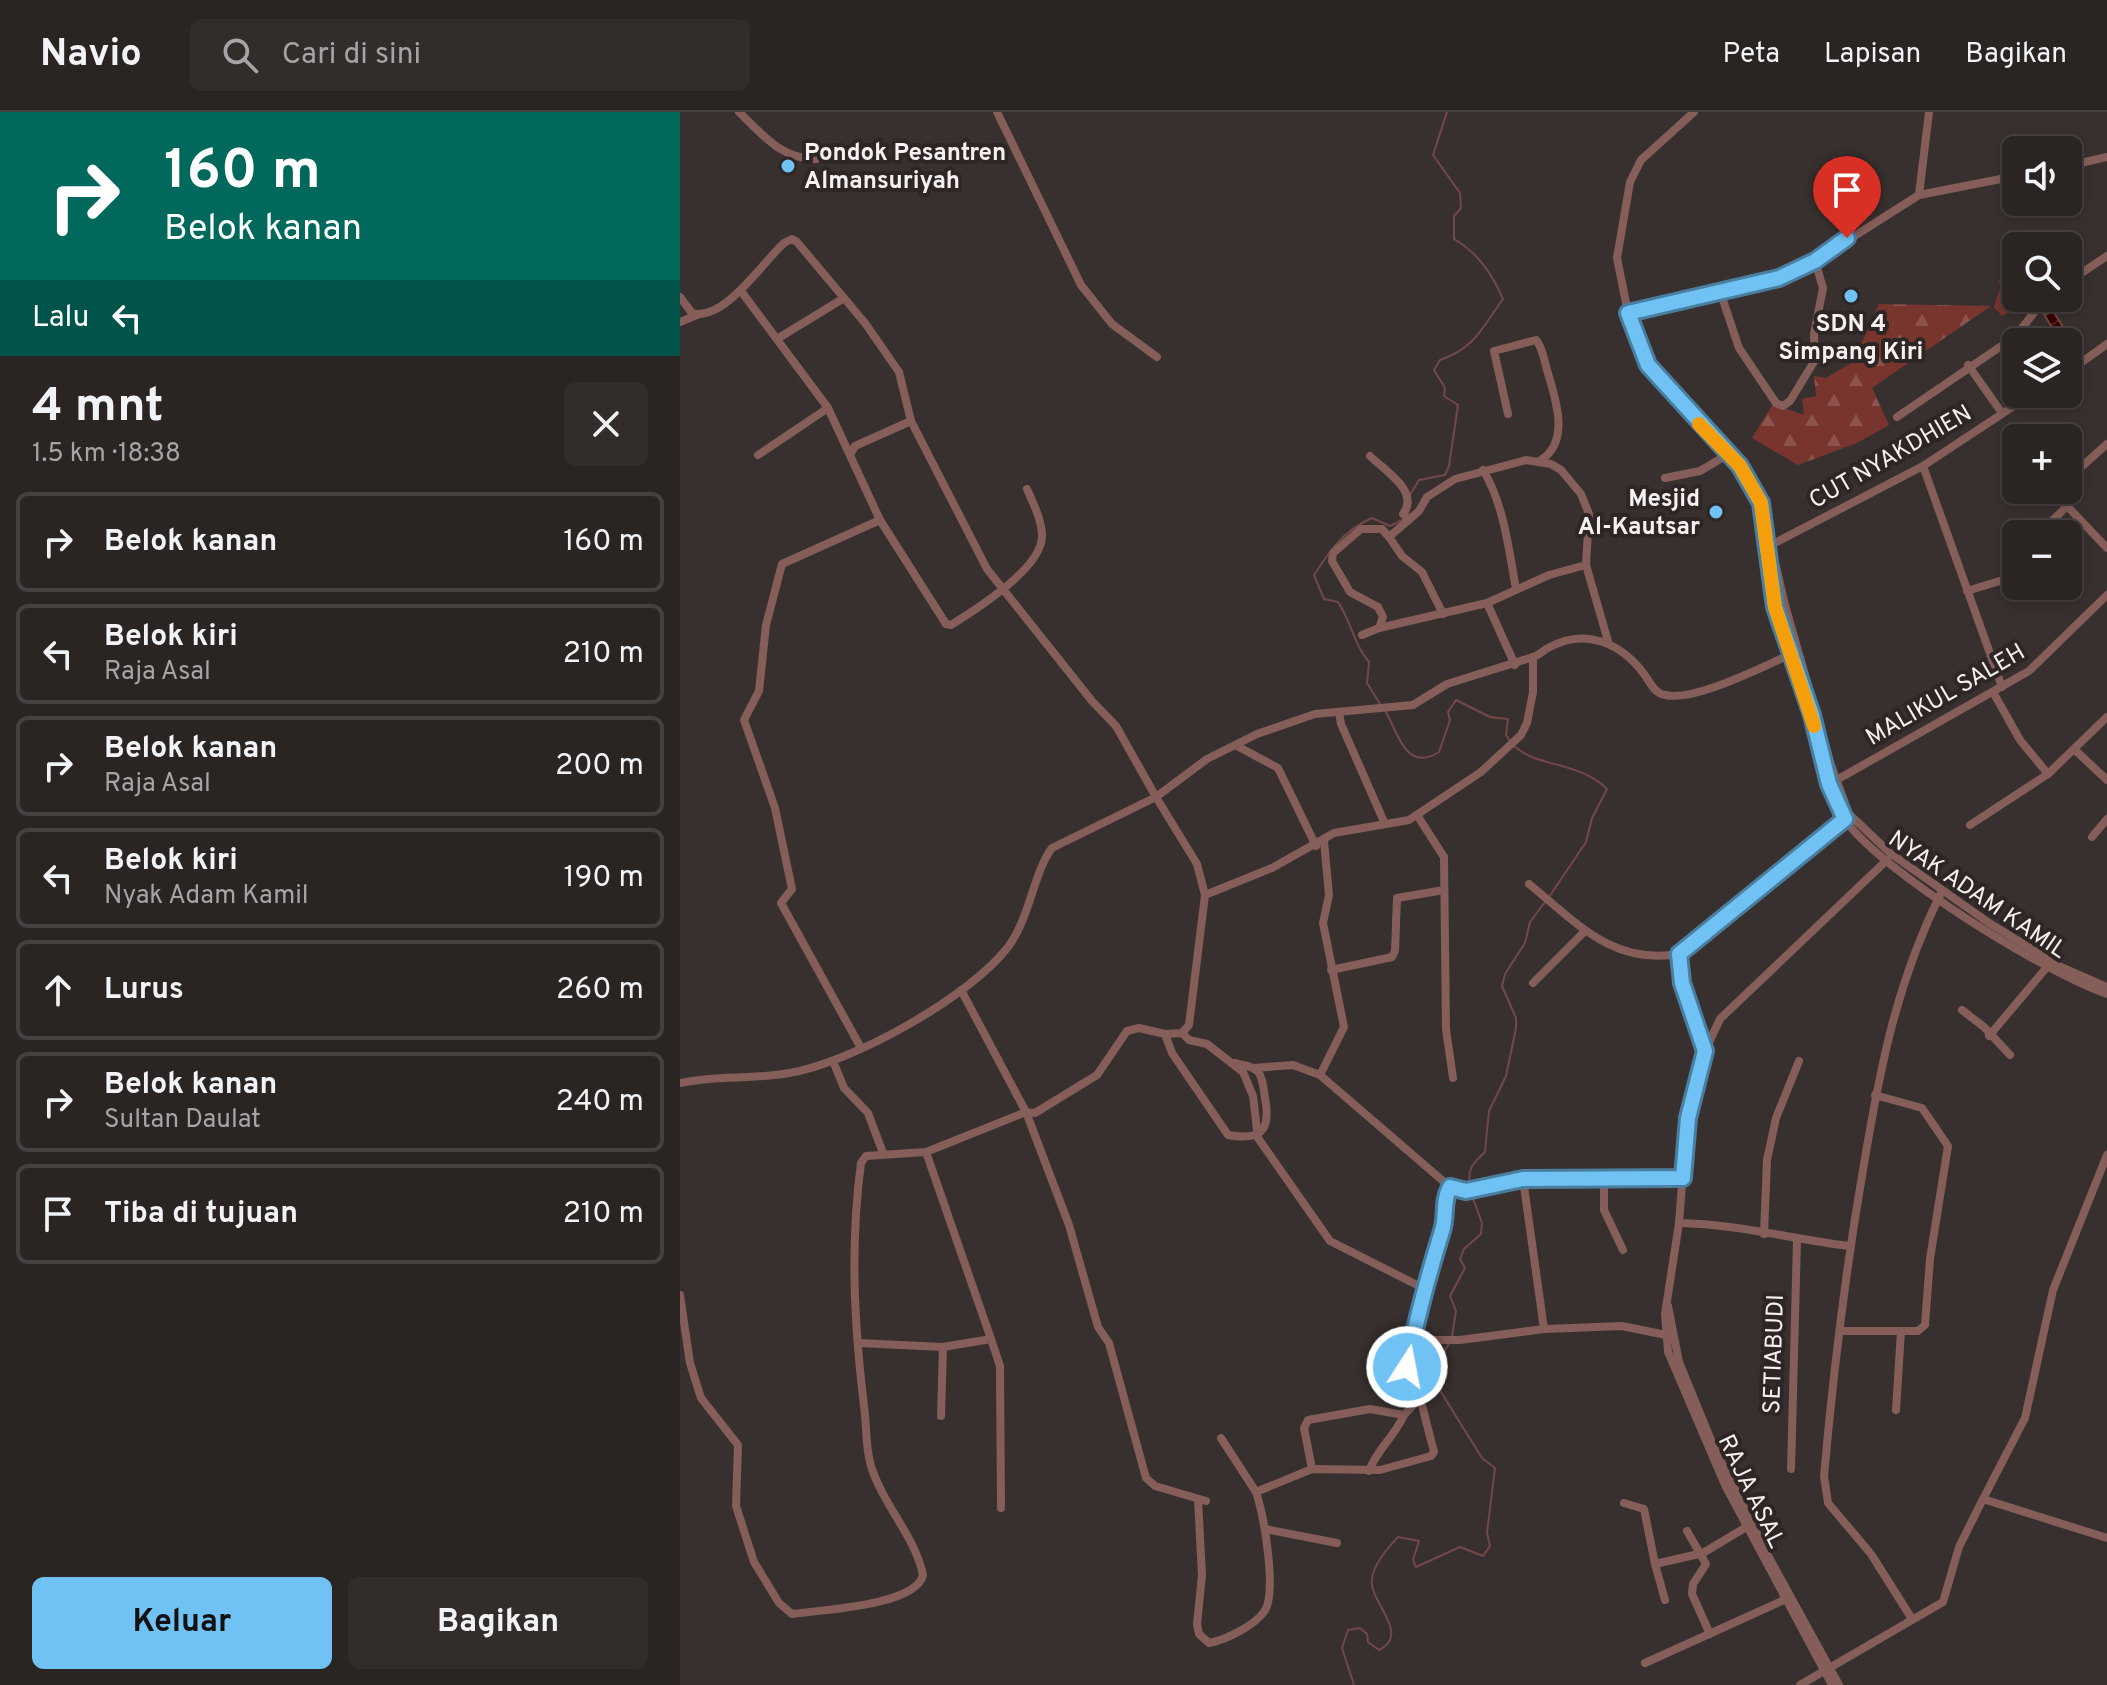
<!DOCTYPE html>
<html lang="id">
<meta charset="utf-8">
<style>
body{margin:0;font-family:Overpass,sans-serif;background:#322c2b;color:#f1f3f6;height:100vh;display:flex;flex-direction:column;font-size:30px;white-space:nowrap}
*{box-sizing:border-box;margin:0}
p{font-size:26px;color:#a5a4a6}
.icon{flex:none;width:44px;height:44px;fill:none;stroke:currentColor;stroke-width:2;stroke-linecap:round;stroke-linejoin:round}
.map{position:relative;flex:1;overflow:hidden}
.drawer{display:flex;flex-direction:column;background:#2a2423;width:680px}
.drawer>*{flex:none}
.banner{background:#00695c;color:#fff;overflow:hidden}
.buttons{position:absolute;left:1322px;top:24px;display:grid;gap:16px}
.buttons a{display:grid;place-items:center;width:80px;height:80px;border-radius:12px;background:#2a2423;box-shadow:0 4px 12px #0003,0 0 0 2px #464141;font-size:40px}
.pin{position:absolute;display:grid;place-items:center;width:68px;height:68px;color:#fff;margin:-82px -34px;border-radius:50% 50% 50% 0;rotate:-45deg;box-shadow:0 0 8px #0007}
.pin .icon{rotate:45deg}
.me{position:absolute;width:88px;margin:-44px;rotate:11deg;stroke-linejoin:round;filter:drop-shadow(0 0 6px #0008)}
.turn{display:flex;align-items:center;gap:28px;height:168px;padding:0 32px;font-size:36px}
.turn .icon{width:104px;height:104px;stroke-width:2.5}
.turn b{display:block;font-size:56px;line-height:68px}
.then{display:flex;align-items:center;height:76px;padding:0 32px;background:#0003;gap:16px;font-size:30px}
.round{display:grid;place-items:center;flex:none;width:84px;height:84px;border-radius:12px;background:#322c2b}
.overview{display:flex;align-items:center;justify-content:space-between;height:136px;padding:0 32px}
h1{font-size:48px;font-weight:700;line-height:60px}
.cta{display:flex;gap:16px;margin-top:auto;padding:16px 32px}
.cta a{flex:1;height:92px;border-radius:12px;background:#70c2f4;color:#111;font-size:32px;font-weight:700;line-height:92px;text-align:center}
.cta a+a{background:#322c2b;color:#f1f3f6}
ul{padding:0;list-style:none}
li{display:flex;align-items:center;gap:24px;height:100px;margin:0 16px 12px;padding:0 16px;border:4px solid #464141;border-radius:12px}
li div{flex:1}
li b{display:block;font-size:30px}
li em{font-style:normal}
header{display:flex;align-items:center;gap:48px;box-sizing:border-box;height:112px;padding:0 40px;background:#2a2423;border-bottom:2px solid #464141}
header strong{font-size:38px}
nav{display:flex;gap:44px;margin-inline-start:auto;font-size:28px}
.search{width:560px;height:72px;background:#322c2b;display:flex;align-items:center;gap:20px;box-sizing:border-box;padding:0 28px;border-radius:12px;color:#a5a4a6;font-size:30px}
main{display:flex;flex:1;min-height:0}
.map>svg:first-child{display:block}
</style>
<header>
<strong>Navio</strong>
<div class="search"><svg class="icon" aria-label="search" viewBox="0 0 24 24"><circle cx="10" cy="10" r="6"/><path d="M15 15l6 6"/></svg>Cari di sini</div>
<nav><a>Peta</a><a>Lapisan</a><a>Bagikan</a></nav>
</header>
<main>
<section class="drawer">
<div class="banner">
<div class="turn"><svg class="icon" aria-label="right" viewBox="0 0 24 24"><path d="M7 20v-9h11M14 6l5 5-5 5"/></svg><div><b>160 m</b>Belok kanan</div></div>
<div class="then">Lalu<svg class="icon" aria-label="left" viewBox="0 0 24 24"><path d="M17 20v-9H6M10 6l-5 5 5 5"/></svg></div>
</div>
<div class="overview"><div><h1>4 mnt</h1><p>1.5 km · 18:38</p></div><a class="round"><svg class="icon" aria-label="close" viewBox="0 0 24 24"><path d="M6 6l12 12M18 6L6 18"/></svg></a></div>
<ul>
<li><svg class="icon" aria-label="right" viewBox="0 0 24 24"><path d="M7 20v-9h11M14 6l5 5-5 5"/></svg><div><b>Belok kanan</b></div><em>160 m</em></li>
<li><svg class="icon" aria-label="left" viewBox="0 0 24 24"><path d="M17 20v-9H6M10 6l-5 5 5 5"/></svg><div><b>Belok kiri</b><p>Raja Asal</p></div><em>210 m</em></li>
<li><svg class="icon" aria-label="right" viewBox="0 0 24 24"><path d="M7 20v-9h11M14 6l5 5-5 5"/></svg><div><b>Belok kanan</b><p>Raja Asal</p></div><em>200 m</em></li>
<li><svg class="icon" aria-label="left" viewBox="0 0 24 24"><path d="M17 20v-9H6M10 6l-5 5 5 5"/></svg><div><b>Belok kiri</b><p>Nyak Adam Kamil</p></div><em>190 m</em></li>
<li><svg class="icon" aria-label="ahead" viewBox="0 0 24 24"><path d="M12 20V5M6 11l6-6 6 6"/></svg><div><b>Lurus</b></div><em>260 m</em></li>
<li><svg class="icon" aria-label="right" viewBox="0 0 24 24"><path d="M7 20v-9h11M14 6l5 5-5 5"/></svg><div><b>Belok kanan</b><p>Sultan Daulat</p></div><em>240 m</em></li>
<li><svg class="icon" aria-label="arrive" viewBox="0 0 24 24"><path d="M6 21V4h12l-3 4 3 4H6"/></svg><div><b>Tiba di tujuan</b></div><em>210 m</em></li>
</ul>
<div class="cta"><a>Keluar</a><a>Bagikan</a></div>
</section>
<div class="map">
<svg width="1427" height="1573" viewBox="0 0 1427 1573">
<defs>
<pattern id="forest-firs" width="22" height="20" patternUnits="userSpaceOnUse" patternTransform="scale(2)"><rect width="22" height="20" fill="#78352e"/><path d="M5 1l3.5 6h-7zM16 11l3.5 6h-7z" fill="#8c534d"/></pattern>
<pattern id="water-waves" width="16" height="10" patternUnits="userSpaceOnUse" patternTransform="scale(2)"><rect width="16" height="10" fill="#3a0001"/><path d="M0 5q4-4 8 0t8 0" fill="none" stroke="#572626"/></pattern>
</defs>
<rect width="100%" height="100%" fill="#38302f"/>
<g fill="url(#forest-firs)">
<polygon points="1317,168 1336,177 1336,186 1350,186 1322,204 1314,195 1321,173"/>
<polygon points="1199,192 1311,194 1192,276 1209,313 1177,331 1118,353 1072,326 1093,292 1124,303 1122,287 1136,284 1134,264 1146,266 1173,250"/>
</g>
<polygon fill="url(#water-waves)" stroke="#724849" stroke-width="2" points="1360,196 1365,203 1373,199 1397,237 1389,243 1388,230 1381,230"/>
<g fill="none" stroke-linecap="round" stroke-linejoin="round">
<g stroke="#724849" stroke-width="2">
<path d="M730,383L739,368L765,363L769,354L778,293L764,284L765,276L754,258L760,248C795,236 802,216 823,187C812,162 798,141 774,127V104L781,96L780,81L753,43L767,0"/>
<polyline points="728,402 731,390"/>
<path d="M700,592L687,571L689,550C674,533 671,509 658,490L644,487L634,463C651,437 663,419 692,406L710,414L724,407"/>
<path d="M704,597C717,616 724,662 759,640L770,608L768,600L776,588L810,605L828,607L826,623L830,629"/>
<path d="M834,634C858,656 899,649 927,677L912,706L906,730L869,785"/>
<path d="M790,1075C787,1057 792,1052 805,1040L809,999L826,964L836,916V906L822,874L825,862L845,831L850,810L865,790"/>
<polyline points="772,1224 776,1199 770,1184 785,1156 780,1147 784,1137 801,1122 802,1111 791,1081"/>
<path d="M674,1573L662,1536L668,1518L680,1516L687,1522L688,1530L699,1538C732,1522 688,1489 692,1467C694,1451 708,1436 718,1425L739,1429L733,1448L736,1455L780,1435L803,1444L810,1434L807,1421L815,1356L802,1346L756,1272L758,1269L755,1255L770,1230"/>
</g>
<g stroke="#855e59" stroke-width="8">
<path d="M59,0C83,23 101,47 136,47"/>
<polyline points="317,0 401,173 432,212 477,245"/>
<polyline points="1014,0 961,48 950,70 937,146 948,201 968,253 1060,354 1081,391 1105,493 1151,653 1169,702 1210,741 1309,811 1381,855 1427,875"/>
<polyline points="1388,54 1427,45"/>
<polyline points="1239,83 1249,0"/>
<polyline points="1388,170 1427,144"/>
<path d="M61,179L148,296L200,408L266,512L271,513C297,497 362,456 362,424C362,408 353,391 347,377"/>
<polyline points="1041,182 1059,236 1096,291 1103,294 1110,289 1135,248 1134,222 1143,176 1135,149"/>
<path d="M0,185L12,201C44,210 83,150 104,131L112,127L117,130L185,211L219,260L231,309L307,457L412,589L436,614L476,685L372,736C354,759 350,806 328,835C289,886 171,951 109,961C71,968 39,963 0,971"/>
<polyline points="948,201 1099,166 1135,149 1239,83 1336,64"/>
<polyline points="0,210 17,203"/>
<polyline points="97,227 164,186"/>
<polyline points="1288,253 1322,301"/>
<polyline points="1388,260 1427,232"/>
<path d="M828,302L814,239L856,228C863,236 864,248 867,258C875,285 891,329 861,348"/>
<polyline points="1217,305 1336,224 1365,186"/>
<polyline points="171,341 175,334 231,309"/>
<polyline points="78,343 148,296"/>
<path d="M690,344C705,359 740,379 723,402L729,408"/>
<polyline points="1243,354 1322,575"/>
<path d="M803,358C824,392 829,439 836,477"/>
<polyline points="985,366 1020,359 1047,343"/>
<polyline points="1388,367 1427,332"/>
<polyline points="1378,378 1387,394"/>
<polyline points="1359,422 1387,394 1427,436"/>
<path d="M1087,423C1079,467 1102,511 1115,552C1129,593 1142,676 1165,708C1203,761 1364,860 1427,882"/>
<polyline points="1089,434 1243,354 1352,282"/>
<polyline points="1287,479 1323,468 1336,449"/>
<polyline points="807,491 835,553"/>
<polyline points="763,502 742,460 722,444 709,425 739,399 747,385 775,367 846,348 871,352 881,358 901,382 909,402 906,453 928,529"/>
<polyline points="699,516 703,505 698,495 670,480 652,449 653,441 681,417 702,417 709,425"/>
<polyline points="682,523 699,516 807,491 869,463 906,453"/>
<polyline points="1313,580 1340,628 1368,662 1427,605"/>
<polyline points="659,600 661,612 705,712"/>
<polyline points="557,634 598,656 636,734"/>
<polyline points="1395,638 1427,668"/>
<polyline points="1153,670 1349,559 1427,483"/>
<polyline points="737,703 764,745 766,917 773,966"/>
<polyline points="1290,713 1368,662"/>
<polyline points="1412,725 1427,707"/>
<path d="M849,772C897,811 932,853 999,842"/>
<polyline points="525,783 517,752 476,685 527,647 577,622 635,602 733,593 767,572 853,545"/>
<polyline points="651,858 712,845 715,839 717,786 764,778"/>
<polyline points="853,871 905,819"/>
<polyline points="281,878 346,1000 389,1113 418,1215 429,1231 466,1366 475,1374 526,1389"/>
<polyline points="1282,898 1304,915 1330,943"/>
<polyline points="502,921 509,928 527,932 563,960 573,984 578,1026 650,1129 743,1176"/>
<path d="M485,922L492,941L548,1023C582,1029 591,1018 585,986C584,979 583,967 579,961C574,954 563,953 555,951"/>
<polyline points="1309,924 1367,855"/>
<polyline points="181,936 101,791 112,777 95,696 64,608 79,579 86,513 102,452 200,408"/>
<polyline points="1025,939 1040,907 1207,748"/>
<polyline points="153,949 164,976 188,1001 203,1041"/>
<polyline points="574,956 613,953 640,963 770,1075"/>
<polyline points="640,963 664,915 643,811 649,783 644,729"/>
<polyline points="1427,1043 1373,1178 1345,1306 1303,1387 1427,1426"/>
<polyline points="924,1065 924,1098 943,1138"/>
<polyline points="843,1067 864,1217"/>
<path d="M999,1111C1057,1112 1112,1127 1169,1134"/>
<polyline points="1084,1122 1087,1048 1096,1006 1119,949"/>
<path d="M0,1183L10,1251L21,1286L58,1333L56,1394L74,1450L99,1491L112,1502C139,1498 236,1494 243,1463C235,1424 203,1393 191,1354C185,1335 187,1313 184,1294C174,1211 170,1133 181,1051L186,1044L246,1040L346,1000L355,1001L417,963L447,919L459,916L485,922L502,921L509,913L525,783L592,756L654,721L729,708L801,660L841,623L847,611L853,580V545C860,543 862,539 868,536C905,515 941,531 964,562C970,570 974,581 985,583C1015,590 1083,554 1112,542"/>
<polyline points="988,1194 999,1250 1033,1333 1086,1440 1159,1573"/>
<polyline points="1161,1219 1238,1219 1245,1213 1250,1147 1268,1034 1242,996 1195,983"/>
<path d="M986,1223L942,1214L864,1217L780,1228H732C740,1190 751,1155 762,1118C766,1103 762,1090 770,1075L786,1079L843,1067L1003,1066"/>
<polyline points="311,1227 320,1254 321,1396"/>
<polyline points="178,1231 263,1235 311,1227 246,1040"/>
<polyline points="1216,1298 1221,1219"/>
<polyline points="261,1304 263,1235"/>
<polyline points="541,1326 576,1380 632,1357 700,1358 751,1344 754,1340 737,1274 727,1255 732,1228"/>
<polyline points="632,1357 624,1316 628,1308 690,1297 724,1303 739,1287"/>
<polyline points="1111,1357 1117,1128"/>
<path d="M689,1359C697,1337 715,1324 724,1303"/>
<path d="M518,1387L522,1463L517,1512L519,1522L529,1531C546,1528 581,1511 587,1494C595,1470 584,1404 576,1380"/>
<polyline points="944,1391 964,1397 975,1452 1023,1441 1068,1414"/>
<polyline points="585,1417 657,1431"/>
<polyline points="1007,1419 1026,1452 1013,1472 1012,1482 1030,1522"/>
<polyline points="975,1452 985,1488"/>
<path d="M1232,1507L1191,1442L1148,1391L1144,1364C1153,1263 1165,1163 1182,1064C1199,961 1215,873 1262,779"/>
<polyline points="965,1551 1104,1488"/>
<polyline points="1120,1573 1263,1490 1279,1435 1303,1387"/>
<polyline points="1152,1573 1045,1373 988,1240 985,1202 999,1111 1006,1021 1025,939 1002,871 999,842 1169,702"/>
</g>
</g>
<g fill="none" stroke-linecap="round" stroke-linejoin="round">
<g stroke="#497e9f" stroke-width="20">
<path id="route" d="M727,1255C736,1208 748,1164 762,1119C767,1104 762,1090 770,1075L786,1079L843,1067L1003,1066L1008,1006L1025,939L1002,871L999,842L1165,707L1149,672L1132,603L1095,495L1081,391L1060,354L968,253L948,201L1099,166L1135,149L1167,126"/>
</g>
<use href="#route" stroke="#70c2f4" stroke-width="14"/>
<polyline stroke="#f59e0b" stroke-width="14" points="1019,312 1060,354 1081,391 1095,495 1134,614"/>
</g>
<g fill="#70c2f4" stroke="#2e2625" stroke-width="3">
<circle cx="108" cy="54" r="8"/>
<circle cx="1171" cy="184" r="8"/>
<circle cx="1036" cy="400" r="8"/>
</g>
<g text-anchor="middle" stroke-width="8" stroke-linejoin="round" paint-order="stroke">
<g font-size="24" font-weight="bold" fill="#f6f1f0" stroke="#2e2625" text-anchor="start">
<text x="124" y="48">Pondok Pesantren<tspan x="124" dy="28">Almansuriyah</tspan></text>
<text x="1171" y="219" text-anchor="middle">SDN 4<tspan x="1171" dy="28">Simpang Kiri</tspan></text>
<text x="1020" y="394" text-anchor="end">Mesjid<tspan x="1020" dy="28">Al-Kautsar</tspan></text>
</g>
<g font-size="24" fill="#f6f1f0" stroke="#2e2625">
<text transform="translate(1210 344) rotate(-30)" y="8">CUT NYAKDHIEN</text>
<text transform="translate(1265 582) rotate(-30)" y="8">MALIKUL SALEH</text>
<text transform="translate(1298 782) rotate(34)" y="8">NYAK ADAM KAMIL</text>
<text transform="translate(1093 1242) rotate(-88)" y="8">SETIABUDI</text>
<text transform="translate(1072 1379) rotate(64)" y="8">RAJA ASAL</text>
</g>
</g>
</svg>
<div class="buttons">
<a><svg class="icon" aria-label="sound" viewBox="0 0 24 24"><path d="M4 9h4l5-4v14l-5-4H4zM17 9q2 3 0 6"/></svg></a>
<a><svg class="icon" aria-label="search" viewBox="0 0 24 24"><circle cx="10" cy="10" r="6"/><path d="M15 15l6 6"/></svg></a>
<a><svg class="icon" aria-label="layers" viewBox="0 0 24 24"><path d="M12 4l9 5-9 5-9-5zM3 14l9 5 9-5"/></svg></a>
<a>+</a>
<a>−</a>
</div>
<div class="pin" style="left:1167px;top:126px;background:#d93025"><svg class="icon" aria-label="arrive" viewBox="0 0 24 24"><path d="M6 21V4h12l-3 4 3 4H6"/></svg></div>
<svg class="me" style="left:727px;top:1255px" viewBox="-20 -20 40 40"><circle r="17" fill="#70c2f4" stroke="#fff" stroke-width="3"/><path d="M0-11L8 9 0 5-8 9z" fill="#fff"/></svg>
</div>
</main>
